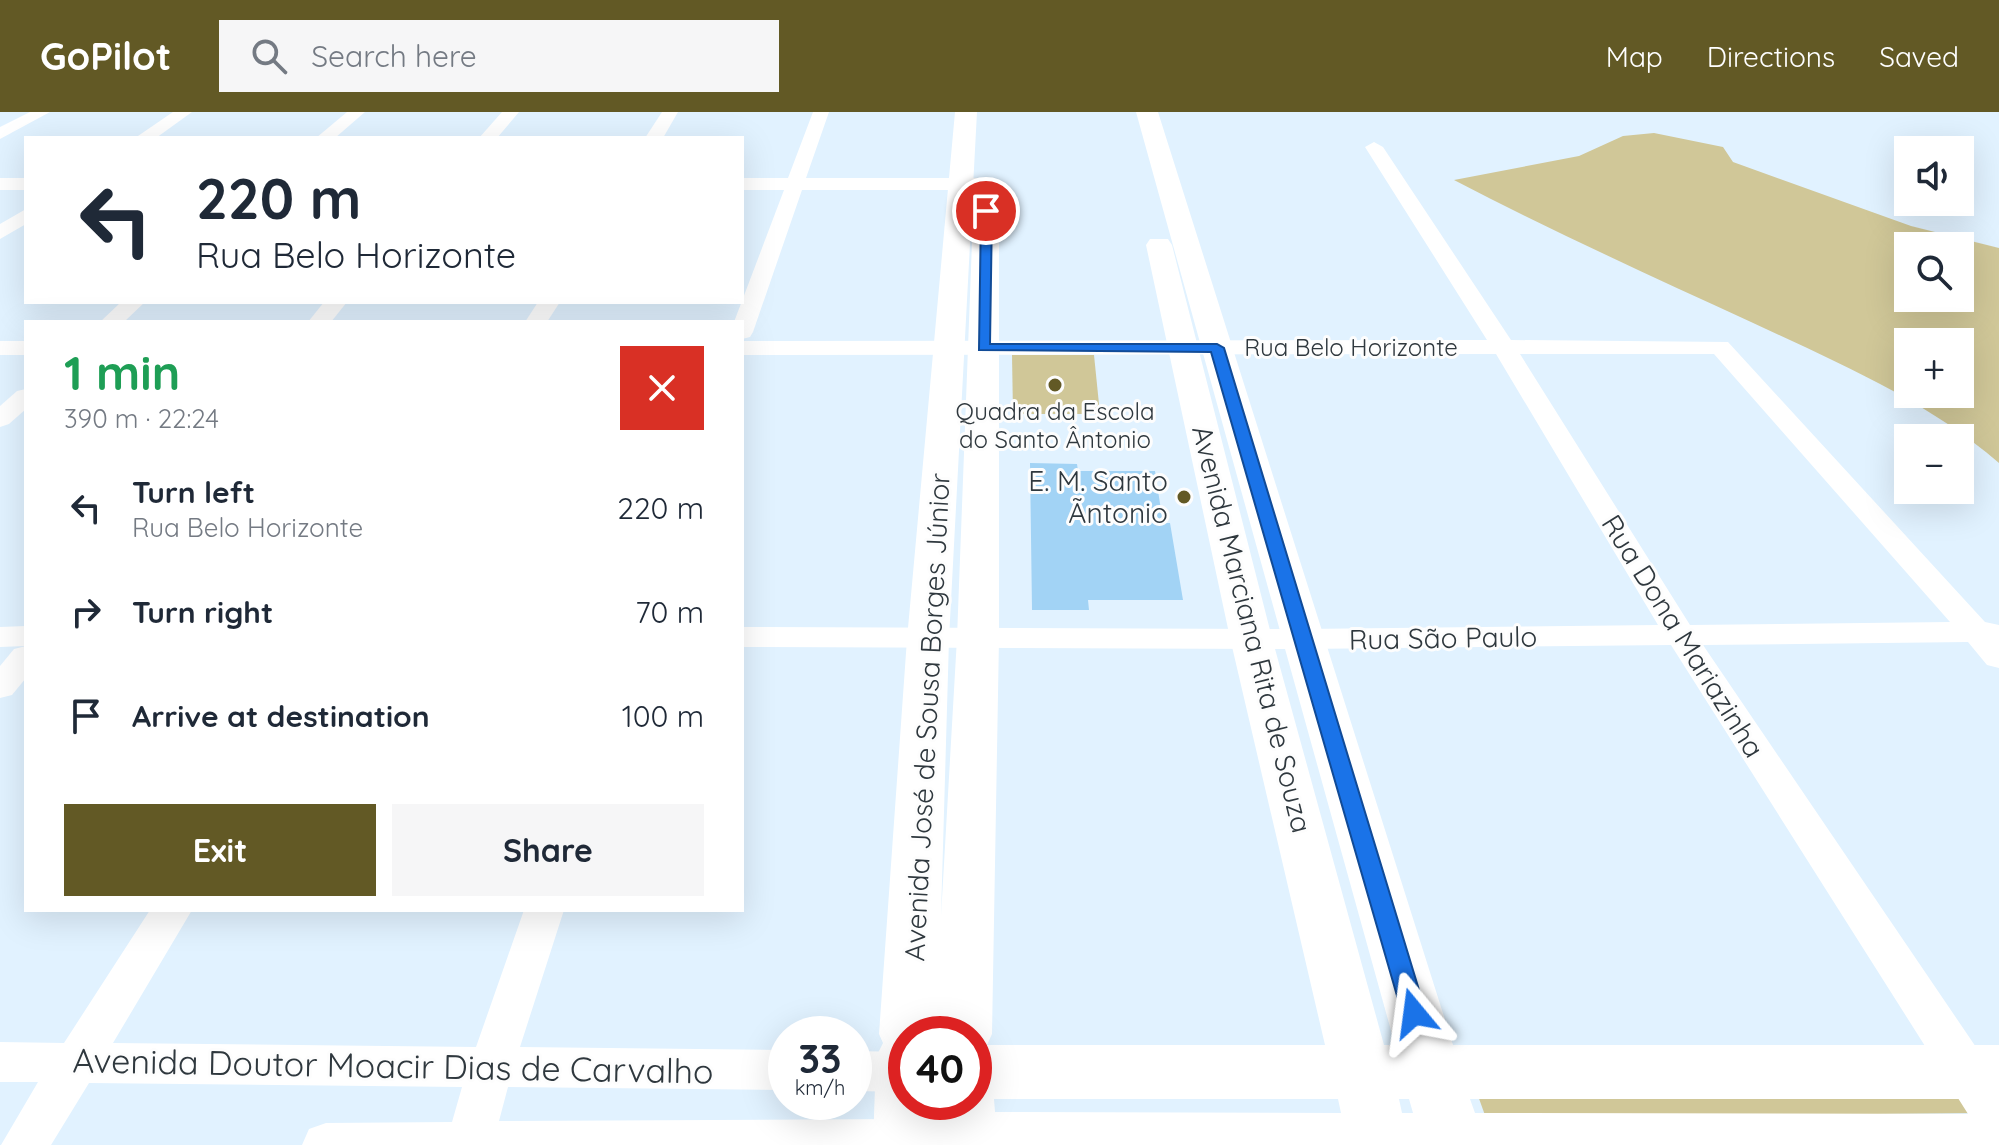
<!DOCTYPE html>
<meta charset="utf-8">
<style>
body{margin:0;font-family:Quicksand,sans-serif;background:#f6f6f7;color:#1f2937;height:100vh;display:flex;flex-direction:column;font-size:30px;white-space:nowrap}
*{box-sizing:border-box;margin:0}
p{font-size:26px;color:#747a83}
.icon{flex:none;width:44px;height:44px;fill:none;stroke:currentColor;stroke-width:2;stroke-linecap:round;stroke-linejoin:round}
.map{position:relative;flex:1;overflow:hidden}
.drawer{position:absolute;left:24px;top:208px;width:720px;height:592px;display:flex;flex-direction:column;background:#fff;border-radius:0px;box-shadow:0 8px 32px #0002}
.drawer>*{flex:none}
.guide{position:absolute;left:24px;top:24px;width:720px;height:168px;border-radius:0px;box-shadow:0 8px 32px #0002;background:#fff;color:#1f2937;overflow:hidden}
.tools{position:absolute;left:1894px;top:24px;display:grid;gap:16px}
.tools a{display:grid;place-items:center;width:80px;height:80px;border-radius:0px;background:#fff;box-shadow:0 8px 32px #0002;font-size:40px}
.speed{position:absolute;left:768px;top:904px;display:flex;gap:16px;font-size:40px;font-weight:700;text-align:center}
.speed>*{display:grid;place-content:center;width:104px;height:104px;border-radius:50%;background:#fff;box-shadow:0 8px 32px #0002;line-height:1}
.speed small{font-size:20px;font-weight:400}
.speed .limit{border:12px solid #d22;background:#fff;color:#111}
.pin{position:absolute;display:grid;place-items:center;width:68px;height:68px;color:#fff;margin:-34px;border:4px solid #fff;border-radius:50%;box-shadow:0 2px 8px #0007}
.me{position:absolute;width:88px;margin:-44px;rotate:344deg;stroke-linejoin:round;filter:drop-shadow(0 0 6px #0008)}
.turn{display:flex;align-items:center;gap:28px;height:168px;padding:0 40px;font-size:36px}
.turn .icon{width:104px;height:104px;stroke-width:2.5}
.turn b{display:block;font-size:56px;line-height:68px}
.round{display:grid;place-items:center;flex:none;width:84px;height:84px;border-radius:0px;background:#f6f6f7}
.headline{display:flex;align-items:center;justify-content:space-between;height:136px;padding:0 40px}
h1{font-size:48px;font-weight:700;line-height:60px;color:#1e9e55}
.button{display:flex;gap:16px;margin-top:auto;padding:16px 40px}
.button a{flex:1;height:92px;border-radius:0px;background:#625925;color:#fff;font-size:32px;font-weight:700;line-height:92px;text-align:center}
.button a+a{background:#f6f6f7;color:#1f2937}
ul{padding:0;list-style:none}
li{display:flex;align-items:center;gap:24px;height:104px;padding:0 40px}
li div{flex:1}
li b{display:block;font-size:30px}
li em{font-style:normal}
header{display:flex;align-items:center;gap:48px;box-sizing:border-box;height:112px;padding:0 40px;background:#625925;color:#fff}
header strong{font-size:38px}
nav{display:flex;gap:44px;margin-inline-start:auto;font-size:28px}
.search{width:560px;height:72px;background:#f6f6f7;display:flex;align-items:center;gap:20px;box-sizing:border-box;padding:0 28px;border-radius:0px;color:#747a83;font-size:30px}
.map>svg:first-child{display:block}
</style>
<header>
<strong>GoPilot</strong>
<div class="search"><svg class="icon" aria-label="search" viewBox="0 0 24 24"><circle cx="10" cy="10" r="6"/><path d="M15 15l6 6"/></svg>Search here</div>
<nav><a>Map</a><a>Directions</a><a>Saved</a></nav>
</header>
<div class="map">
<svg width="1999" height="1033" viewBox="0 0 1999 1033">
<rect width="100%" height="100%" fill="#e1f2ff"/>
<g fill="#d0c798" fill-rule="evenodd">
<path d="M1654,21L1723,35L1733,50L1911,114L1999,136V351C1926,288 1838,251 1751,210C1651,164 1552,119 1454,68L1579,44L1623,24ZM1908,134H1960V186H1908ZM1908,230H1960V282H1908Z"/>
<polygon points="1012,243 1094,243 1100,302 1013,302"/>
<polygon points="1961,976 1976,1001 1486,1006 1477,981"/>
</g>
<polygon fill="#a2d3f5" points="1030,351 1077,352 1078,359 1155,359 1163,411 1170,411 1183,488 1088,488 1089,498 1032,498"/>
<g fill="none" stroke-linecap="round" stroke-linejoin="round">
<g fill="#fff" fill-rule="evenodd">
<polygon points="30,0 50,0 0,27 0,15"/>
<polygon points="173,0 192,0 156,26 135,26"/>
<polygon points="347,0 365,0 335,26 316,26"/>
<polygon points="502,0 519,0 497,26 479,26"/>
<polygon points="662,0 678,0 663,26 645,26"/>
<polygon points="813,0 829,0 806,66 987,66 996,72 987,78 802,78 753,220 750,225 742,227 742,210 734,210 784,78 742,78 742,66 788,66"/>
<path d="M1374,30L1383,35L1511,228L1728,230L1985,510L1999,513V556L1987,553L1968,530L1703,533L1999,969V1031L1982,1024L1671,533L1303,537L742,535V515L1303,517L1658,513L1496,242L742,243V229L1487,228L1365,35ZM1520,242H1714L1950,510L1690,513Z"/>
<rect x="0" y="66" width="26" height="12"/>
<polygon points="26,97 26,112 0,127 0,112"/>
<polygon points="121,190 145,190 124,210 100,210"/>
<polygon points="324,190 347,190 331,210 308,210"/>
<polygon points="538,190 560,190 547,210 525,210"/>
<rect x="0" y="229" width="26" height="14"/>
<polygon points="26,277 26,297 9,312 0,315 0,294 17,279"/>
<polygon points="26,514 26,534 0,535 0,515"/>
<polygon points="26,534 26,566 12,583 0,586 0,554 14,537"/>
<polygon points="150,798 192,798 113,931 476,935 524,798 564,798 520,935 786,938 786,978 508,975 499,1009 902,1007 919,1013 927,1033 302,1033 309,1017 326,1011 452,1010 462,975 89,971 51,1033 1,1033 38,970 0,970 0,930 64,931"/>
<polygon points="854,939 906,940 906,980 854,979"/>
</g>
<path fill="#fff" fill-rule="evenodd" d="M955,0H977L949,527L941,804L957,526L973,104L977,99H995L999,104V526L992,922L987,933H1325L1230,526L1146,133L1150,127H1168L1172,133L1272,526L1384,933H1395L1136,0H1158L1453,933H1999V987H1470L1475,1001L1999,1002V1033H873L876,945L883,931L879,922L907,527ZM906,922H974V990H935L934,1000V990H906ZM994,987H1338L1341,1001L995,1000ZM1399,987H1409L1413,1001H1402Z"/>
</g>
<polygon fill="#1a73e8" stroke="#114b97" stroke-width="2" points="986,96 992,99 990,232 1217,232 1224,236 1426,901 1423,909 1414,912 1405,909 1402,901 1211,240 979,238 981,99"/>
<g fill="#625925" stroke="#fdfdfd" stroke-width="3">
<circle cx="1055" cy="273" r="8"/>
<circle cx="1184" cy="385" r="8"/>
</g>
<g text-anchor="middle" stroke-width="6" stroke-linejoin="round" paint-order="stroke">
<g font-size="24" fill="#2f383e" stroke="#fdfdfd">
<text x="1351" y="244">Rua Belo Horizonte</text>
</g>
<g font-size="24" fill="#2f383e" stroke="#fdfdfd">
<text x="1055" y="308">Quadra da Escola<tspan x="1055" dy="28">do Santo Ântonio</tspan></text>
</g>
<g font-size="28" fill="#2f383e" stroke="#fdfdfd" text-anchor="end">
<text x="1168" y="379">E. M. Santo<tspan x="1168" dy="32">Ãntonio</tspan></text>
</g>
<g font-size="28" fill="#2f383e" stroke="#fdfdfd">
<text transform="translate(1252 517) rotate(76)" y="10">Avenida Marciana Rita de Souza</text>
<text transform="translate(1683 524) rotate(58)" y="10">Rua Dona Mariazinha</text>
<text transform="translate(1443 526) rotate(-1)" y="10">Rua São Paulo</text>
<text transform="translate(927 605) rotate(-87)" y="10">Avenida José de Sousa Borges Júnior</text>
</g>
<g font-size="34" fill="#2f383e" stroke="#fdfdfd">
<text transform="translate(393 954) rotate(1)" y="12">Avenida Doutor Moacir Dias de Carvalho</text>
</g>
</g>
</svg>
<div class="tools">
<a><svg class="icon" aria-label="sound" viewBox="0 0 24 24"><path d="M4 9h4l5-4v14l-5-4H4zM17 9q2 3 0 6"/></svg></a>
<a><svg class="icon" aria-label="search" viewBox="0 0 24 24"><circle cx="10" cy="10" r="6"/><path d="M15 15l6 6"/></svg></a>
<a>+</a>
<a>−</a>
</div>
<div class="speed"><div>33<small>km/h</small></div><div class="limit">40</div></div>
<div class="pin" style="left:986px;top:99px;background:#d93025"><svg class="icon" aria-label="arrive" viewBox="0 0 24 24"><path d="M6 21V4h12l-3 4 3 4H6"/></svg></div>
<svg class="me" style="left:1414px;top:901px" viewBox="-20 -20 40 40"><path d="M0-17L14 15 0 8-14 15z" fill="#1a73e8" stroke="#fff" stroke-width="4"/></svg>
<div class="guide">
<div class="turn"><svg class="icon" aria-label="left" viewBox="0 0 24 24"><path d="M17 20v-9H6M10 6l-5 5 5 5"/></svg><div><b>220 m</b>Rua Belo Horizonte</div></div>
</div>
<section class="drawer">
<div class="headline"><div><h1>1 min</h1><p>390 m · 22:24</p></div><a class="round" style="background:#d93025;color:#fff"><svg class="icon" aria-label="close" viewBox="0 0 24 24"><path d="M6 6l12 12M18 6L6 18"/></svg></a></div>
<ul>
<li><svg class="icon" aria-label="left" viewBox="0 0 24 24"><path d="M17 20v-9H6M10 6l-5 5 5 5"/></svg><div><b>Turn left</b><p>Rua Belo Horizonte</p></div><em>220 m</em></li>
<li><svg class="icon" aria-label="right" viewBox="0 0 24 24"><path d="M7 20v-9h11M14 6l5 5-5 5"/></svg><div><b>Turn right</b></div><em>70 m</em></li>
<li><svg class="icon" aria-label="arrive" viewBox="0 0 24 24"><path d="M6 21V4h12l-3 4 3 4H6"/></svg><div><b>Arrive at destination</b></div><em>100 m</em></li>
</ul>
<div class="button"><a>Exit</a><a>Share</a></div>
</section>
</div>
